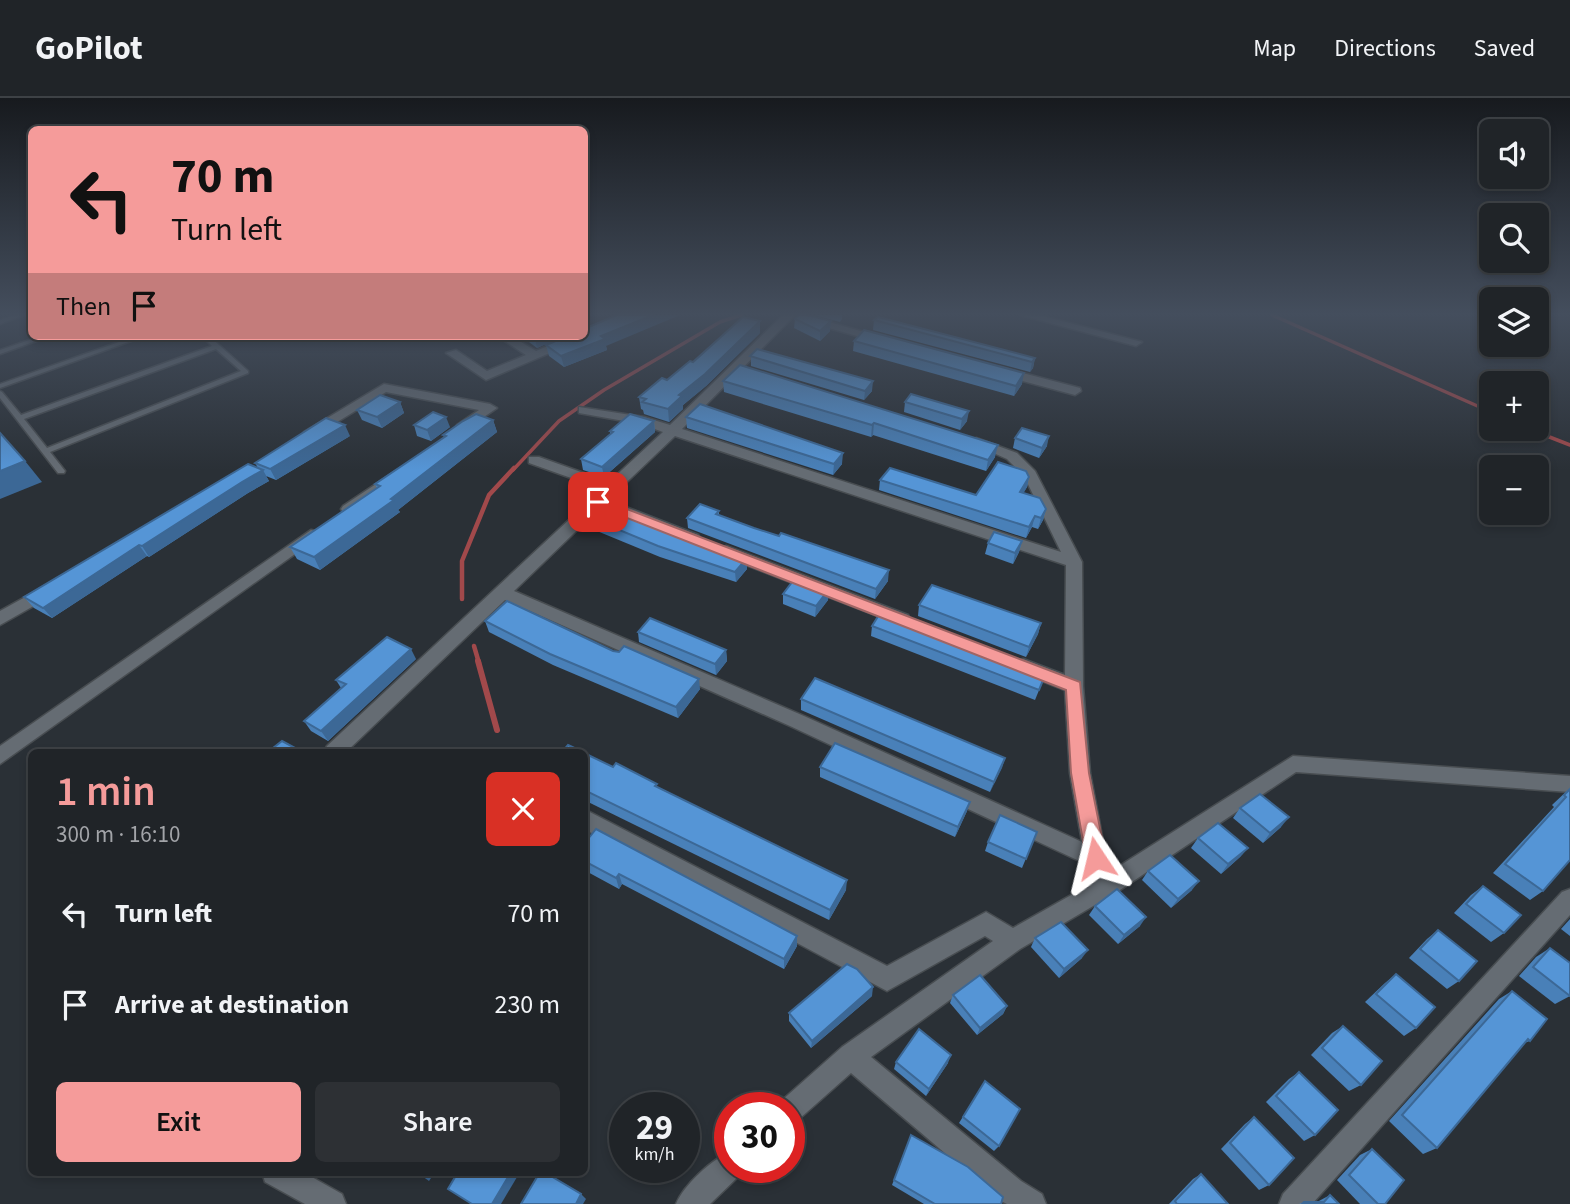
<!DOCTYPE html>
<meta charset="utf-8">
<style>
body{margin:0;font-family:"Source Sans 3",sans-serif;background:#2d3034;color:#f1f3f6;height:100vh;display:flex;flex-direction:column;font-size:26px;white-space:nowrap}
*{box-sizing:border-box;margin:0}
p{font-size:23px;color:#a2a4a8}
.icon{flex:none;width:38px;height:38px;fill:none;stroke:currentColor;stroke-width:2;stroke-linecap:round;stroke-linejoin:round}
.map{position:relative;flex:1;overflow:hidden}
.details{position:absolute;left:28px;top:651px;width:560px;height:427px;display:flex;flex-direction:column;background:#202428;border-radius:10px;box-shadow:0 4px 10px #0003,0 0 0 2px #3d4145}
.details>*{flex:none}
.guide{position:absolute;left:28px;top:28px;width:560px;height:214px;border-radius:10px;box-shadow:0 4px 10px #0003,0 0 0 2px #3d4145;background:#f59b9a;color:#111;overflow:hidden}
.buttons{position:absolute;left:1479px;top:21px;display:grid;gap:14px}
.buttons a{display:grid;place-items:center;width:70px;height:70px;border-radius:10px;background:#202428;box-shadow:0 4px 10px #0003,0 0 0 2px #3d4145;font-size:35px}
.speed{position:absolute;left:609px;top:994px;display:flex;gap:14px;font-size:35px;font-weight:700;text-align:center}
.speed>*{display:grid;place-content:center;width:91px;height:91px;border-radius:50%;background:#202428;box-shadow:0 4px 10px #0003,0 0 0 2px #3d4145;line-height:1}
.speed small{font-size:18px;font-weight:400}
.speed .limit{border:10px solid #d22;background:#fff;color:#111}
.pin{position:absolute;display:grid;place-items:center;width:60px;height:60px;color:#fff;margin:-30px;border-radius:14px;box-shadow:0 4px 10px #0006}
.me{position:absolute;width:77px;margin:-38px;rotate:350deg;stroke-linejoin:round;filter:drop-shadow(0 0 5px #0008)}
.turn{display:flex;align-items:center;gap:24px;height:147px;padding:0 28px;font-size:32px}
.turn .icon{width:91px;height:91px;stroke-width:2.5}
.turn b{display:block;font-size:49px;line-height:60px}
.then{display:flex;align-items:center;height:66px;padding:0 28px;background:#0003;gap:14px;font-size:26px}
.round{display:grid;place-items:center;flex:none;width:74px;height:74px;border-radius:10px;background:#2d3034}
.summary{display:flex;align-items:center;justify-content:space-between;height:119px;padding:0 28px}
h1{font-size:42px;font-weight:600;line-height:52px;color:#f59b9a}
.action{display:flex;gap:14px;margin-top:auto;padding:14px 28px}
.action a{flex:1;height:80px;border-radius:10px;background:#f59b9a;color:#111;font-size:28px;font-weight:600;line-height:80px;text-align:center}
.action a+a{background:#2d3034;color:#f1f3f6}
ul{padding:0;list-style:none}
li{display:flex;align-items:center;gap:21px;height:91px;padding:0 28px}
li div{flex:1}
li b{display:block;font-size:26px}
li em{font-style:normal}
header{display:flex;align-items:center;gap:42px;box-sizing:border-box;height:98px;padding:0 35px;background:#202428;border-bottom:2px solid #3d4145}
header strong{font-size:33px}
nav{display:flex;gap:38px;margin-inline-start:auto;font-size:24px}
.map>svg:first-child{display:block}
</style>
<header>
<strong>GoPilot</strong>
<nav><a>Map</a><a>Directions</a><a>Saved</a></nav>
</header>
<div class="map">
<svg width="1570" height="1106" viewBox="0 0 1570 1106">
<rect width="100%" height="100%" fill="#2a3036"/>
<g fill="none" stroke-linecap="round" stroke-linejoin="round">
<g stroke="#a1494b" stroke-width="3.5">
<polyline points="1272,217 1491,314"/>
<polyline points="1529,331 1570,347"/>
<polyline points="513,372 559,323 604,292 720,224 741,217"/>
</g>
<g stroke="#a1494b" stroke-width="4.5">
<polyline points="462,501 462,463 489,397 514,370"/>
<polyline points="474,548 479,565"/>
</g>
<polyline stroke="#a1494b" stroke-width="6" points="478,563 497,632"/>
<g stroke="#484d51" stroke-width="3">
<g id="lane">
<polygon points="15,217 24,217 0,226 0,222"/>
<polygon points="41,238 50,238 0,256 0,252"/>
<polygon points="136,238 145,238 0,290 0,286"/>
<path d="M202,238H209L248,273V275L50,354L65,373L64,375H58L0,300V293L2,294L21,317L212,248ZM216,251L241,273L47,350L24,321Z"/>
</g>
</g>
<g stroke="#484d51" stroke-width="3">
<g id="street">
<path d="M783,217H795L682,331L1061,454L1024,378L1007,361L969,344L976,340L1017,355L1035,373L1082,464L1083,588L1090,675L1106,759L1113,772L1293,658L1570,678V694L1296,674L1117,794L1020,851L871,959L1021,1083L1042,1096L1046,1106H1007L1001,1103L851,975L798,1022L789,1026V1010H777L780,1004L842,949L993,843L985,838L887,893L584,731V711L887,868L986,814L1013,830L1096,783L1088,767L790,628L505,502L346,654H324L327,648L602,391L529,365V359H539L609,384L663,334L641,326L579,315V309L644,319L670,327ZM675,338L1066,467L1065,577L1023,561L1017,563L1014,568L1017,573L1065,592L1070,675L1082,744L804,618L514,493L600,410L688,445H698L701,441L698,437L608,402Z"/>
<polygon points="1020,217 1039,217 1142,244 1136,248"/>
<polygon points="804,219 812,219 888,241 878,244 804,223"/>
<polygon points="584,235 585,240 486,282 446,255 456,252 487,273 526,257 497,238 511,238 536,253 571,238 584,238"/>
<polygon points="1000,269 1080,290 1081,293 1075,297 996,276 996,270"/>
<polygon points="384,286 490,306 497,310 462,334 455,330 457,327 479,312 386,294 316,337 306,337 304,334"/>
<polygon points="397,372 404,376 402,379 353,414 343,414 341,411 343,408"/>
<polygon points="311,432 316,433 319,437 316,441 0,666 0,648"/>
<polygon points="726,448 908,517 910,521 902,527 896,525 720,457 718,453"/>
<polygon points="47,487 55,493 53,497 0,527 0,513"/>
<polygon points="1570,791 1570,817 1312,1106 1279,1106 1283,1096 1562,794"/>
<path d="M730,1054V1069H743L740,1077L710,1106H676C684,1087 711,1062 730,1054Z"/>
<polygon points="262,1074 303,1074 342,1096 346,1106 305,1106 265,1084"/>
</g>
</g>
<use href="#lane" fill="#656c73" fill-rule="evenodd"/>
<use href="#street" fill="#656c73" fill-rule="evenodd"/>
</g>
<g fill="#4980b8">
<polygon points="814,217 842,217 842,221 840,224"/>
<polygon points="795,221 830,233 820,243 794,230"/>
<polygon points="874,222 1035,260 1033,270 1030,274 873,232"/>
<polygon points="760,235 706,288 683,307 683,311 669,324 644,316 643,312 641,311 639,299 667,282 693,264"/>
<polygon points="521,238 564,238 537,250"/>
<polygon points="854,243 1022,286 1014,298 853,253"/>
<polygon points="546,247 606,248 607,252 564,269 549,258"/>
<polygon points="751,258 872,293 864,302 751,268"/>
<polygon points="723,283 995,359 986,373 873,337 871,339 724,294"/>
<polygon points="400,304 404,315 382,330 362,322 357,312"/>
<polygon points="905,304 967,323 960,332 904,314"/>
<polygon points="686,319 842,366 833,377 687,330"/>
<polygon points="493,322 497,334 398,412 400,414 320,472 297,461 290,449 377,390 375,386 444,339 443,337"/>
<polygon points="654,323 655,334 604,379 583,372 581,361 610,336 610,333"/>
<polygon points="414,327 450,329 431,343 417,338"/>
<polygon points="350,338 276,382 266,378 269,383 248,395 149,459 147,458 52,520 34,510 24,499 258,370 255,365"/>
<polygon points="1015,340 1047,348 1039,360 1013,350"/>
<polygon points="1029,379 1027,389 1023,395 1046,411 1043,422 1038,431 1032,429 1026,440 879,392 880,382 976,397"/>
<polygon points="719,413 719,417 754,430 888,483 875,501 688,430 687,420"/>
<polygon points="595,422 673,434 747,460 747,471 736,484 660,459 597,433"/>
<polygon points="1022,443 1019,454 1013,466 985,456 988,445"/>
<polygon points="829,491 828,502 815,519 783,506 783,496"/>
<polygon points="919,507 1041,525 1038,536 1026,559 918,518"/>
<polygon points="485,523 700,591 678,620 553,567 489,534"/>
<polygon points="872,528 1046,575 1035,602 871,538"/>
<polygon points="638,534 726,552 727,563 716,577 639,544"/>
<polygon points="416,561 328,643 311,633 304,623 341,590 336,582"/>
<polygon points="801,601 1005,660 990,694 801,612"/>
<polygon points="584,655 658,690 846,792 829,822 584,702"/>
<polygon points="820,669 967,713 955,739 820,679"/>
<polygon points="1570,690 1570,762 1543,793 1530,802 1493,775 1554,709 1552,707"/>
<polygon points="1240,710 1281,729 1263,745 1233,720"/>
<polygon points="1037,734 1022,770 985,753 988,744"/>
<polygon points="1198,740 1248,750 1240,759 1221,776 1191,750"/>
<polygon points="584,746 797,848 784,871 622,786 619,791 584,772"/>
<polygon points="1148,773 1192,792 1171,810 1142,782"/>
<polygon points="1483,788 1504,835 1491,844 1454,815 1471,797"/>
<polygon points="1095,808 1140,828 1118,846 1089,817"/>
<polygon points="1570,821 1570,838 1561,831"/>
<polygon points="1438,832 1459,883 1447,891 1409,860 1427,841"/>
<polygon points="1035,840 1082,860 1059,880 1031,849"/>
<polygon points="1550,850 1570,898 1555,906 1519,878 1536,859"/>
<polygon points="1396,876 1416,930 1404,938 1365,904 1385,885"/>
<polygon points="1512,893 1530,943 1524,945 1437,1050 1423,1056 1389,1023 1499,901"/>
<polygon points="953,897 1007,908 1003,916 977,937 950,905"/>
<polygon points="872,898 811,950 789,923 789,915"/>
<polygon points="1343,928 1361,987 1349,993 1311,957 1332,935"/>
<polygon points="896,964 948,965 926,998 894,971"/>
<polygon points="1299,974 1315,1037 1304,1043 1266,1004 1289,981"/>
<polygon points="985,983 999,1048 994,1053 959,1025"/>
<polygon points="1254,1019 1269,1087 1259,1092 1221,1051 1245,1026"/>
<polygon points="911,1037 1001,1106 924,1106 892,1087"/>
<polygon points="1372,1051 1385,1106 1360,1106 1337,1082 1360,1057"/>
<polygon points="1201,1076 1228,1106 1169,1106 1193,1081"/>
<polygon points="1330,1097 1339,1106 1299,1106 1304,1104 1317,1104"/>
</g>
<g fill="#3c6896">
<polygon points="653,217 680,217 606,248 607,252 564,269 561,258 601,238"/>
<polygon points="760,223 760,235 706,288 683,307 683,311 669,324 668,311 679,297"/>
<polygon points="831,223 830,233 820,243 820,233"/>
<polygon points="539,238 564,238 537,250 535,240"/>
<polygon points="1035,260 1033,270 1030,274 1032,264"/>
<polygon points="1024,275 1022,286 1014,298 1016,288"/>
<polygon points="873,283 872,293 864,302 865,293"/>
<polygon points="400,304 404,315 382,330 377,319"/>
<polygon points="969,313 967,323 960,332 962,321"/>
<polygon points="446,319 450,329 431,343 427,332"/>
<polygon points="493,322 497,334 398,412 400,414 320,472 314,459"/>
<polygon points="654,323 655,334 604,379 602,369"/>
<polygon points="874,325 873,337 871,339 872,327"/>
<polygon points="345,327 350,338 276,382 270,371"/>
<polygon points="1049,338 1047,348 1039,360 1042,350"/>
<polygon points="998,347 995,359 986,373 988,362"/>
<polygon points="843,355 842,366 833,377 834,366"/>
<polygon points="25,363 42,384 0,401 0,373"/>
<polygon points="263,372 269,383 248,395 149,459 142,448 242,384"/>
<polygon points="1029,379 1027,389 1018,405 1020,394"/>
<polygon points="1046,411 1043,422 1038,431 1041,420"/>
<polygon points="1035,418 1032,429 1026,440 1029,429"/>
<polygon points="1022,443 1019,454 1013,466 1015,455"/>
<polygon points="139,447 147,458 52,520 43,510"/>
<polygon points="747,460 747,471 736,484 735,474"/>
<polygon points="889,472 888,483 875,501 876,491"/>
<polygon points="829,491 828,502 815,519 816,508"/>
<polygon points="1041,525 1038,536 1026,559 1029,549"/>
<polygon points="411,551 416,561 328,643 321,633"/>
<polygon points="726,552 727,563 716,577 715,566"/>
<polygon points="699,581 700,591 678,620 676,609"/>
<polygon points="1005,660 1002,670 990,694 994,684"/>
<polygon points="970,704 967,713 955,739 958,729"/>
<polygon points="1289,719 1281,729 1263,745 1270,735"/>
<polygon points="1248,750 1240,759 1221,776 1228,766"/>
<polygon points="619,776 622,786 619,791 616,780"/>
<polygon points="847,782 846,792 829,822 830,812"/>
<polygon points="1199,783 1192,792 1171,810 1178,801"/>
<polygon points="1146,819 1140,828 1118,846 1124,837"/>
<polygon points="797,838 797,848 784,871 784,861"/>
<polygon points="1088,852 1082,860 1059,880 1064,871"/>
<polygon points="873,889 872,898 811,950 812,943"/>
<polygon points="1007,908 1003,916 977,937 980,930"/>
<polygon points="951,957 948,965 926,998 929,991"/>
<polygon points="424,1074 435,1074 429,1083 422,1078"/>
<polygon points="511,1074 520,1074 501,1106 492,1106"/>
<polygon points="581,1096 586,1101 583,1106 576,1106"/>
</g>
<g fill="#5595d6" stroke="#3c6896" stroke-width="2">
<polygon points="617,217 653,217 601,238 605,241 561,258 546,247 568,238 584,238 584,231"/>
<polygon points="799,217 807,217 831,223 820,233 795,221"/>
<polygon points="743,219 760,223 705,276 679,297 682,298 668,311 642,304 646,301 639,299 662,280 667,282 690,263 693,264"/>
<polygon points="878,219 1035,260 1032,264 874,222"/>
<polygon points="864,232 1024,275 1016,288 854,243"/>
<polygon points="757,251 873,283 865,293 750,258"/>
<polygon points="740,267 998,347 988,362 874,325 872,327 723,283"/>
<polygon points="911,296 969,313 962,321 905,304"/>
<polygon points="380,297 400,304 377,319 357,312"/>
<polygon points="700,306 843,355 834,366 686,319"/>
<polygon points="433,314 446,319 427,332 414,327"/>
<polygon points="476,316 493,322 391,401 394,402 314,459 290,449 380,388 375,386 446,338 443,337 463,323"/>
<polygon points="630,316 654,323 602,369 581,361 613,334 610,333"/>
<polygon points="326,320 345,327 270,371 255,365"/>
<polygon points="1022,330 1049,338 1042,350 1015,340"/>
<polygon points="0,335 25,363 0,373"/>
<polygon points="998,364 1026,373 1029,379 1020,394 1040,400 1046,411 1041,420 1035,418 1029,429 880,382 890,370 976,397"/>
<polygon points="248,366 263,372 242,384 142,448 139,447 43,510 24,499"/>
<polygon points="700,406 719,413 716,416 754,430 779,438 781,435 889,472 876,491 687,420"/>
<polygon points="608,409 673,434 675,432 747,460 735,474 658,448 595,422"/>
<polygon points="994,434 1022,443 1015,455 988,445"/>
<polygon points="796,479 829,491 816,508 783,496"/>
<polygon points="932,487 1041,525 1029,549 919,507"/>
<polygon points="507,503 613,553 619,554 624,548 699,581 676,609 550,556 485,523"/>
<polygon points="882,512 1046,575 1039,592 872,528"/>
<polygon points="650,520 726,552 715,566 638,534"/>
<polygon points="387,539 411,551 321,633 304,623 346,586 336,582"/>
<polygon points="815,580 1005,660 994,684 801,601"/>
<polygon points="282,643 299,652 296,654 268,654"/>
<polygon points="835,645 970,704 958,729 820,669"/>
<polygon points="568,647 583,654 562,654"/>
<polygon points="584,655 613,669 616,665 657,686 655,688 847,782 830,812 584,692"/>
<polygon points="1570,691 1570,762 1543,793 1505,766 1566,699 1564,697"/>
<polygon points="1260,696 1289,719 1270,735 1240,710"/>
<polygon points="1000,717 1037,734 1026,761 988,744"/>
<polygon points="1218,725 1248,750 1228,766 1198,740"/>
<polygon points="596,731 797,838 784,861 619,776 616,780 584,763 584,746"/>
<polygon points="1170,757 1199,783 1178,801 1148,773"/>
<polygon points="1483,788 1521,817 1504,835 1466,806"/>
<polygon points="1117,791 1146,819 1124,837 1095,808"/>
<polygon points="1061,824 1088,852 1064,871 1035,840"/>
<polygon points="1438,832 1477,863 1459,883 1420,851"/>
<polygon points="1550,850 1570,865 1570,898 1533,869"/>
<polygon points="847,866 857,871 873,889 812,943 789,915"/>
<polygon points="1396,876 1435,909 1416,930 1376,896"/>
<polygon points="980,877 1007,908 980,930 953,897"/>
<polygon points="1512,893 1547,921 1530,943 1528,941 1437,1050 1402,1017"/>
<polygon points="1343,928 1382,963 1361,987 1322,950"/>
<polygon points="919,931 951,957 929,991 896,964"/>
<polygon points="1299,974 1338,1012 1315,1037 1276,998"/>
<polygon points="985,983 1020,1011 999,1048 963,1019"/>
<polygon points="1254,1019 1294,1060 1269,1087 1230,1045"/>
<polygon points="911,1037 968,1069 1003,1099 1001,1106 935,1106 894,1082"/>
<polygon points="1372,1051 1404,1082 1385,1106 1378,1106 1349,1077"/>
<polygon points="458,1074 511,1074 492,1106 472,1106 448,1091"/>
<polygon points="540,1074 544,1074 581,1096 576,1106 521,1106"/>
<polygon points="1201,1076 1228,1106 1177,1106 1175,1103"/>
<polygon points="1330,1097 1339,1106 1302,1106 1304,1104 1324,1104"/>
</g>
<linearGradient id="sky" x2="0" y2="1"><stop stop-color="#171a1e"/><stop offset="0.58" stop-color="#444e5d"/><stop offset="1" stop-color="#444e5d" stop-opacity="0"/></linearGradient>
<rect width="1570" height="372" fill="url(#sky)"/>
<polygon fill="#f59b9a" stroke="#9f6564" stroke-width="2" points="598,400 1080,584 1089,675 1106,760 1103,766 1096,769 1089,766 1086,760 1071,675 1066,592 594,407 594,401"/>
</svg>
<div class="buttons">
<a><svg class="icon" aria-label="sound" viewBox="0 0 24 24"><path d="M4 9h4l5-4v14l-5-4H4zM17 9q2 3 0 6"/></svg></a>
<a><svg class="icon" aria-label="search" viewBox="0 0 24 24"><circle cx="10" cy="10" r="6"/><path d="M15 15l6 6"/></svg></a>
<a><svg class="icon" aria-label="layers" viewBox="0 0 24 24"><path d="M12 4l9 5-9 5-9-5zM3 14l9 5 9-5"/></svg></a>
<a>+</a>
<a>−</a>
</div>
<div class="speed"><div>29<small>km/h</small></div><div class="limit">30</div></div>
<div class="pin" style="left:598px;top:404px;background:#d93025"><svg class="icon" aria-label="arrive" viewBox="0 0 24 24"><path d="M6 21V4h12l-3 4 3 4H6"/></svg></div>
<svg class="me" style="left:1096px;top:760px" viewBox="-20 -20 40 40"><path d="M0-17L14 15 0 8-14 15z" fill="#f59b9a" stroke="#fff" stroke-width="4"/></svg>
<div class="guide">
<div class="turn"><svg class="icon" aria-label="left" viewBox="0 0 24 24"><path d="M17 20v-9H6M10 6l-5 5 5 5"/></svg><div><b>70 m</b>Turn left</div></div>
<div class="then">Then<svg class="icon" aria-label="arrive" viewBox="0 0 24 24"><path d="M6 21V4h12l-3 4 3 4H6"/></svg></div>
</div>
<section class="details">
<div class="summary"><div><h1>1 min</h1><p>300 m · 16:10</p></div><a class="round" style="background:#d93025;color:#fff"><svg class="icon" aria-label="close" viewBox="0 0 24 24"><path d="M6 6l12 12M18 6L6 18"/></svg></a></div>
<ul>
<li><svg class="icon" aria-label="left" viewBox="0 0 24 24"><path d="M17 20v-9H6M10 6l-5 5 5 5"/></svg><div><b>Turn left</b></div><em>70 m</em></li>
<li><svg class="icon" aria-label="arrive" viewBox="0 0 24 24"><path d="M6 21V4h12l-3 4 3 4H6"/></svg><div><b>Arrive at destination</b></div><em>230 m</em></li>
</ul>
<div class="action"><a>Exit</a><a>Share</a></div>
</section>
</div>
